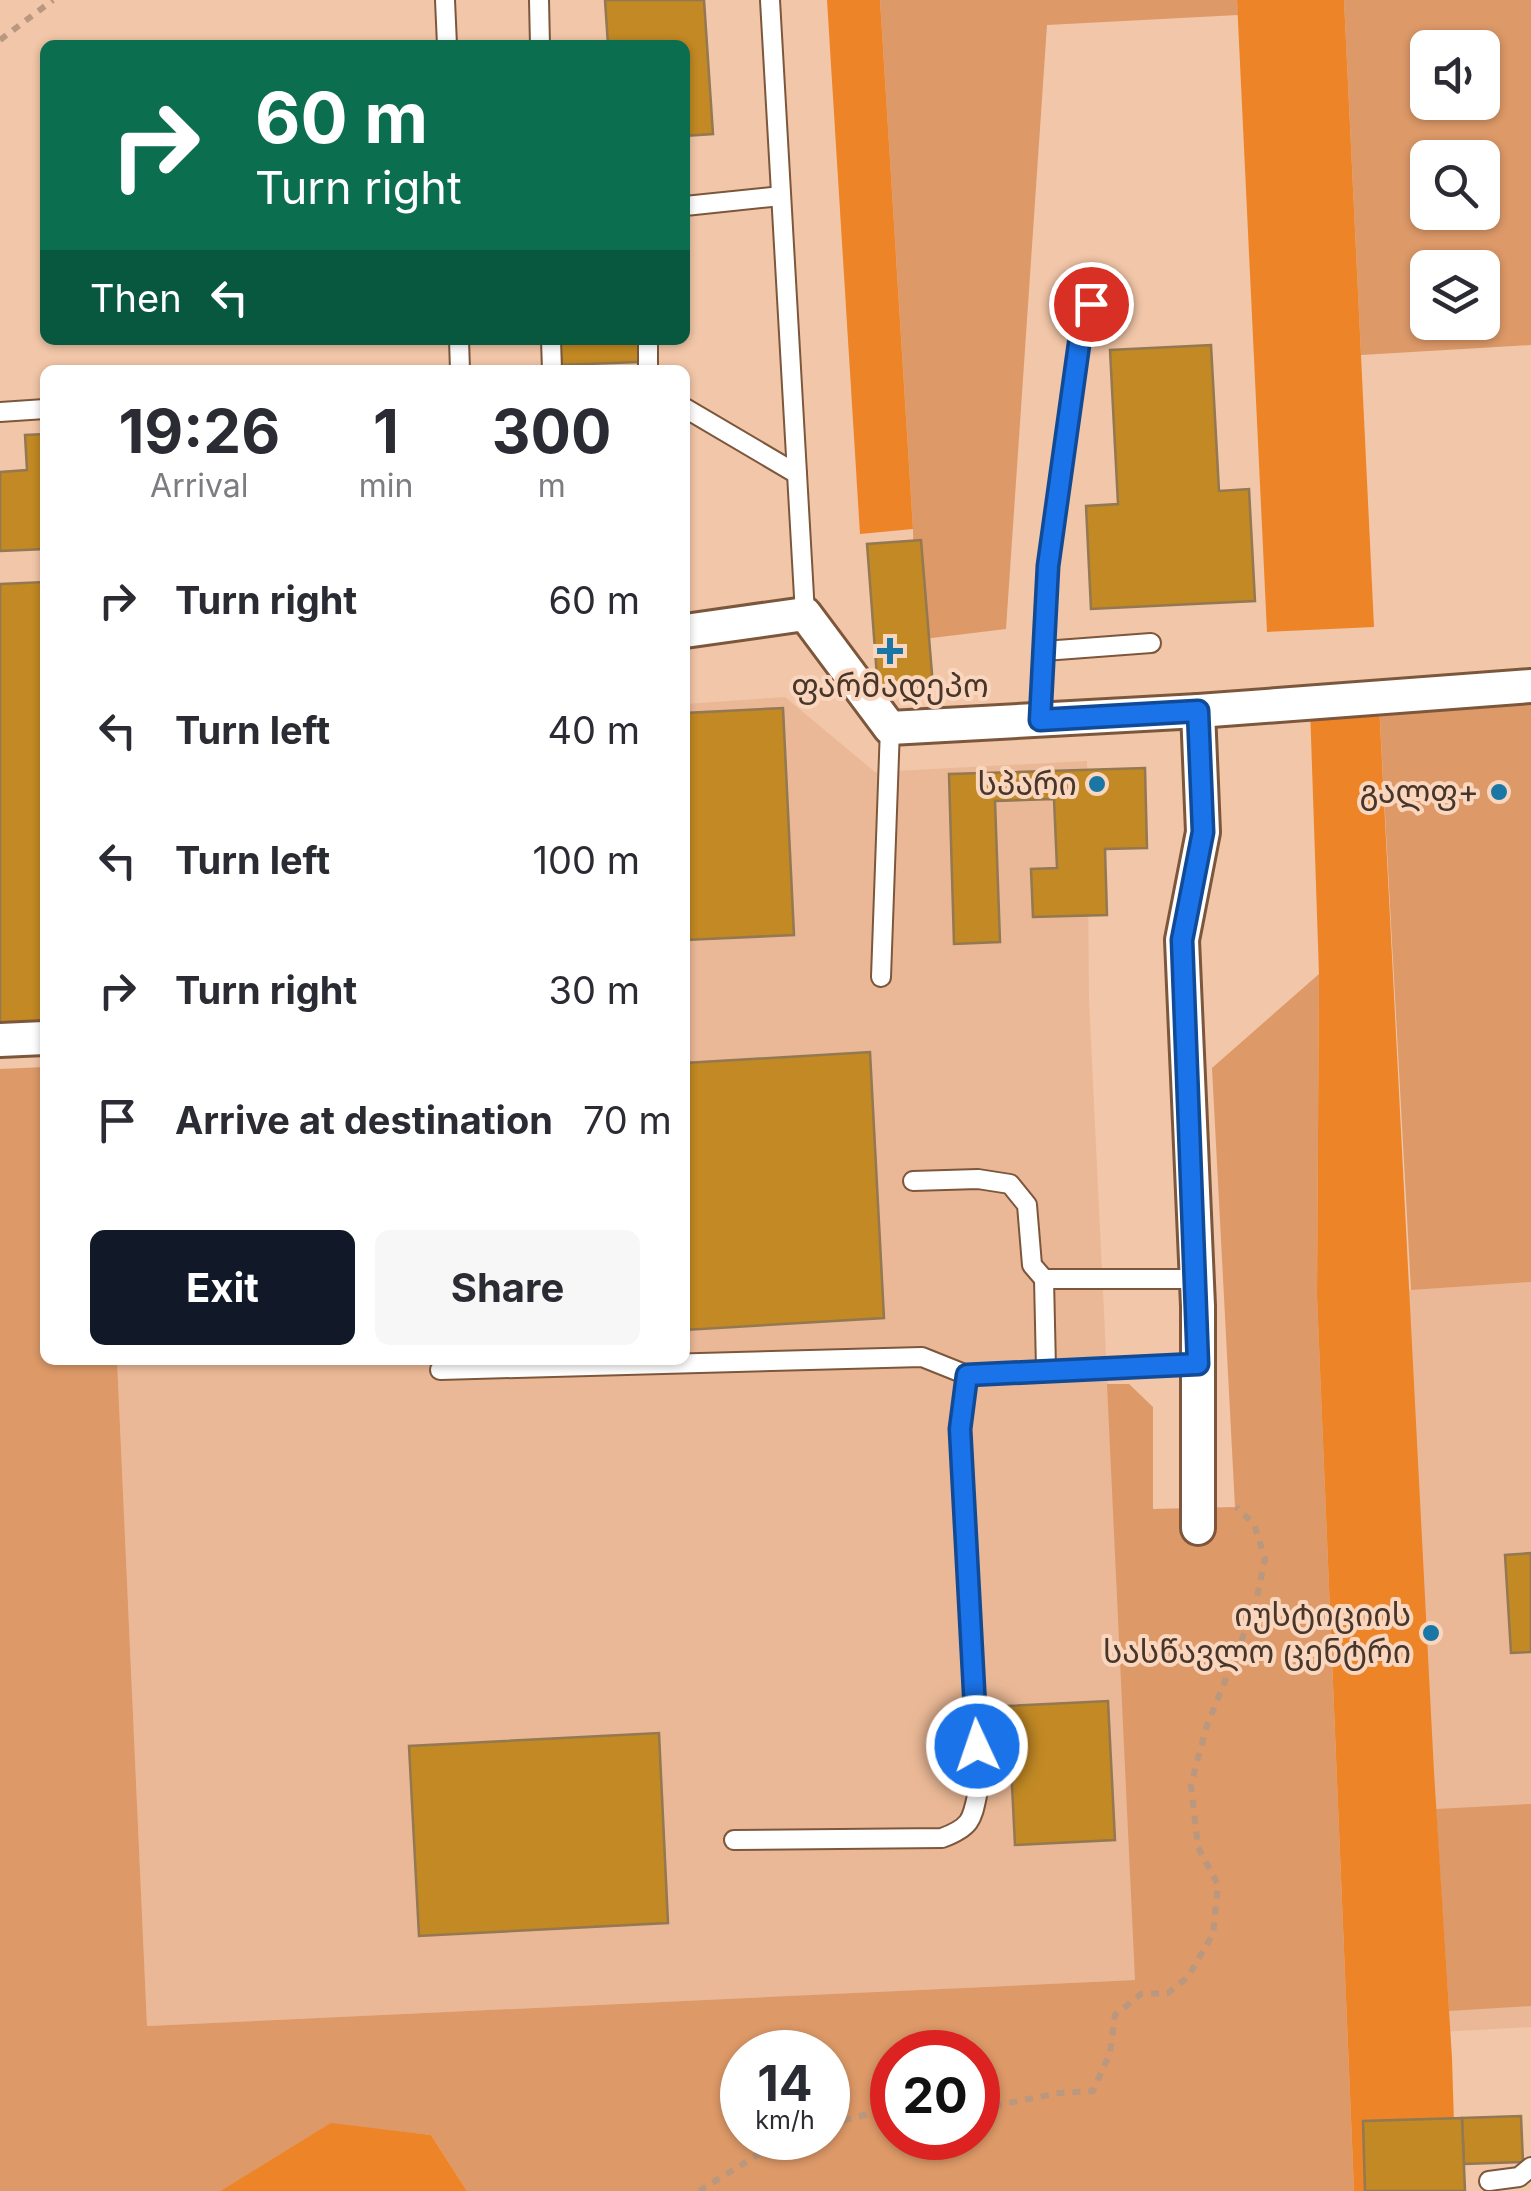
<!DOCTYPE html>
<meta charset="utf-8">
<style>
body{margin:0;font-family:Inter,"Noto Sans Georgian",sans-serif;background:#f7f7f7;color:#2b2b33;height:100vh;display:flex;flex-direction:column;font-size:38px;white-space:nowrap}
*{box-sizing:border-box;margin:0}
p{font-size:32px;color:#7c7c81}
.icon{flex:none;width:55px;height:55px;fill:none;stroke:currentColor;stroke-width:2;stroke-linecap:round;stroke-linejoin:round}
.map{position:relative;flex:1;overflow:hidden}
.details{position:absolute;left:40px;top:365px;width:650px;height:1000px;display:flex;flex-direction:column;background:#fff;border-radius:15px;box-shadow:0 2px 8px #0004}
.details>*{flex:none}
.banner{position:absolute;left:40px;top:40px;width:650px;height:305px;border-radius:15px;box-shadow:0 2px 8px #0004;background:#0b6e4f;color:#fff;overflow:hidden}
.tools{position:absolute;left:1410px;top:30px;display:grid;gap:20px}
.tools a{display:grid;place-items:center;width:90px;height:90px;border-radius:15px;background:#fff;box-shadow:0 2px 8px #0004;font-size:50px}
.speed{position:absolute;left:720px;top:2030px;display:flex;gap:20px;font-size:50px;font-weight:700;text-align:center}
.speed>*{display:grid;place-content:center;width:130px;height:130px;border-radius:50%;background:#fff;box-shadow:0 2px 8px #0004;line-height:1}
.speed small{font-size:25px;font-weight:400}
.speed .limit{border:15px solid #d22;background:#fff;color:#111}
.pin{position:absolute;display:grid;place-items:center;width:85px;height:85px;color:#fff;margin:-42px;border:5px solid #fff;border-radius:50%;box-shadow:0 2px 10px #0007}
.me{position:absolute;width:110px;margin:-55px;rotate:357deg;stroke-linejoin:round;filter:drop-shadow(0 0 8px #0008)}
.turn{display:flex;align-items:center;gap:35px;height:210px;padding:0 50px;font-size:45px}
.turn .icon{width:130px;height:130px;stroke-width:2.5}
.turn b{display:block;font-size:70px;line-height:85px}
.then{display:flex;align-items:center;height:95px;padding:0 50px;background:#0003;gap:20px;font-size:38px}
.eta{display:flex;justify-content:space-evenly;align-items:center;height:170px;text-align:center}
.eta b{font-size:60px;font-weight:700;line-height:70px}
.cta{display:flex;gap:20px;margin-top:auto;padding:20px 50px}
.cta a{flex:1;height:115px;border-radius:15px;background:#111827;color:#fff;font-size:40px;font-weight:700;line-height:115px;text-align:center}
.cta a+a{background:#f7f7f7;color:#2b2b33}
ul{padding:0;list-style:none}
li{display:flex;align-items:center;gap:30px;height:130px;padding:0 50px}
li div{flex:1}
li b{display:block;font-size:38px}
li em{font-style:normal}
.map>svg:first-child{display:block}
</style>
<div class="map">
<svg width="1531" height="2191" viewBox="0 0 1531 2191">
<rect width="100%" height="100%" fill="#f2c6a8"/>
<g fill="#eab896">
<polygon points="785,697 875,772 1087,761 1089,1000 1136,1980 147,2026 117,1360 685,1360 685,704"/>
<polygon points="1531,1282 1531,2027 1348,2037 1317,1296"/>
</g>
<g fill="#dd9968" fill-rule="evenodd">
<polygon points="880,0 1237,0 1238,15 1047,25 1006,629 915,640 913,529"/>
<path d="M1344,0H1531V345L1361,355ZM1428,48H1482V102H1428ZM1428,158H1482V212H1428ZM1428,268H1482V322H1428Z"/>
<polygon points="1531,699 1531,1282 1411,1290 1379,704"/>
<path d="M1319,974L1317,1296L1354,2191H467L431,2135L331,2124L220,2191H0V1069L45,1067V1360H117L147,2026L1135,1980L1107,1384H1129L1153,1407V1509L1235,1507L1212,1068ZM742,2052H828V2138H742ZM892,2052H978V2138H892Z"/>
<polygon points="1531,1804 1531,2006 1449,2011 1436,1809"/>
</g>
<g fill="#ed8427">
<polygon points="827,0 880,0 913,529 860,534"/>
<polygon points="1237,0 1344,0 1374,627 1267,632"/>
<polygon points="1379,704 1434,1772 1452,2058 1456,2191 1354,2191 1317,1296 1319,974 1310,707"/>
<polygon points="331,2123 431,2135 467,2191 220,2191"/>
</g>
<g fill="#c28924" stroke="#937851" stroke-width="2.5">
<polygon points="605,0 704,0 713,134 685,136 685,45 608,45"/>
<polygon points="560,340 638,340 639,362 562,365"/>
<polygon points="1211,345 1219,491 1249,489 1255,601 1091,609 1086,506 1118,504 1110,350"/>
<polygon points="45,434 45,549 0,551 0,472 27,470 25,435"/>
<polygon points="921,540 933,686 878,690 867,544"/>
<polygon points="45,582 45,1030 0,1032 0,584"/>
<polygon points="783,708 794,935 685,940 685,713"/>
<polygon points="1145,768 1147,848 1105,849 1107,915 1033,917 1031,869 1057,868 1054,799 995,801 1000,942 954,944 949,774"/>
<polygon points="870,1052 884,1318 685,1330 685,1063"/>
<polygon points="1531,1553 1531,1652 1511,1653 1505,1555"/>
<polygon points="1108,1701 1115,1840 1015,1845 1008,1706"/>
<polygon points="659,1733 668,1923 419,1936 409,1746"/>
<polygon points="1521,2116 1523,2162 1464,2164 1462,2118"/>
<polygon points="1462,2118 1465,2191 1365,2191 1363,2121"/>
</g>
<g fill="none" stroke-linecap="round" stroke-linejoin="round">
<g stroke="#7d573c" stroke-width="22">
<g id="lane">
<polyline points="445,0 447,45"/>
<polyline points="539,0 540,45"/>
<polyline points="770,0 805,614"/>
<polyline points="685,206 781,196"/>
<polyline points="459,340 460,370"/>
<polyline points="551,340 552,370"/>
<polyline points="648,370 648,340"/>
<polyline points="685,408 797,474"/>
<polyline points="0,412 45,409"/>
<polyline points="1044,651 1151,643"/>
<polyline points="1040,720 1048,566 1081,331 1091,304"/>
<polyline points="881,977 890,728"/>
<polyline points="913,1181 978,1179 1010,1184 1027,1205 1032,1265 1044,1279 1197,1279"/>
<polyline points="1044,1279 1046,1369"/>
<polyline points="440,1370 922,1357 967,1375"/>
<path d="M734,1840L942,1838C974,1826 972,1818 979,1786L960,1429L967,1375L1198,1364"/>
<polyline points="1489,2181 1519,2177 1531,2167"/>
</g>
</g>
<g stroke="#7d573c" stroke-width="38">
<g id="street">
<polyline points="685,631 805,614 890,728 1198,711 1531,686"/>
<polyline points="1198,711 1203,832 1182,940 1198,1306 1198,1528"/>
<polyline points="0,1040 45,1038"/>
</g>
</g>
<g stroke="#ba977f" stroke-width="6" stroke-dasharray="8 8" stroke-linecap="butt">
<polyline points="0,40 53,0"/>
<polyline points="978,2109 1059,2093 1093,2091 1110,2053 1115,2015 1141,1994 1168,1993 1188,1977 1213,1934 1218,1885 1198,1847 1191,1785 1206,1728 1255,1607 1265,1559 1254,1524 1236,1507"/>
<polyline points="828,2125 868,2114 892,2113"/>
<polyline points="699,2191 785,2138"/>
</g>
<use href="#lane" stroke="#fff" stroke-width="18"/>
<use href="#street" stroke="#fff" stroke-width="32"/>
</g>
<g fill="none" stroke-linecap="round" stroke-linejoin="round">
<g stroke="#114b97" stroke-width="25">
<polyline id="route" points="977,1746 960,1429 967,1375 1198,1364 1182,940 1203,832 1198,711 1040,720 1048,566 1081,330 1091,304"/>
</g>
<use href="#route" stroke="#1a73e8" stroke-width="18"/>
</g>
<g fill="#1a77a5" stroke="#f9d6bd" stroke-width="4">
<path d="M885 636h10v10h10v10h-10v10h-10v-10h-10v-10h10z"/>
<circle cx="1097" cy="784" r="10"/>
<circle cx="1499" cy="792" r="10"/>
<circle cx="1431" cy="1633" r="10"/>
</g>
<g text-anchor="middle" stroke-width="8" stroke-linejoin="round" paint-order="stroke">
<g font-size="32" fill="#473629" stroke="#f9d6bd" text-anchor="end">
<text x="890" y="697" text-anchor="middle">ფარმადეპო</text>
<text x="1077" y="795">სპარი</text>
<text x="1479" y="803">გალფ+</text>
<text x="1411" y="1626">იუსტიციის<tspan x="1411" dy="37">სასწავლო ცენტრი</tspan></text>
</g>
</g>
</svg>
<div class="tools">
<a><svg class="icon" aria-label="sound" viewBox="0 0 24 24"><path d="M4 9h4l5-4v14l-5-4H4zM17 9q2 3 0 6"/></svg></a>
<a><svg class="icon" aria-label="search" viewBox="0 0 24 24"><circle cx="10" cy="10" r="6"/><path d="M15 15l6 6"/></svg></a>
<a><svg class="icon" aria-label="layers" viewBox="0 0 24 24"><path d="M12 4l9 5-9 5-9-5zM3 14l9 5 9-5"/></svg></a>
</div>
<div class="speed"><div>14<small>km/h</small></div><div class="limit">20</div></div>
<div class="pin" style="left:1091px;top:304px;background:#d93025"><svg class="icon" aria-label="arrive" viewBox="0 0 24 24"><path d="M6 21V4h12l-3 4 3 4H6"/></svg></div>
<svg class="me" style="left:977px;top:1746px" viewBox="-20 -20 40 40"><circle r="17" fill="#1a73e8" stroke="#fff" stroke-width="3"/><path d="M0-11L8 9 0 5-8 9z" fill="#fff"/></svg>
<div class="banner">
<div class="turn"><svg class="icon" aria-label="right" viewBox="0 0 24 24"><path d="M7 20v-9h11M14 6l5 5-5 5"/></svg><div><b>60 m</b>Turn right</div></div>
<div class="then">Then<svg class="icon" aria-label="left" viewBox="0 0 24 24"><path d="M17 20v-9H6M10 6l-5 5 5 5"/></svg></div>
</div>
<section class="details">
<div class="eta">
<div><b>19:26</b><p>Arrival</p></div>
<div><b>1</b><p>min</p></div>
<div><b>300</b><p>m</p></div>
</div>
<ul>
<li><svg class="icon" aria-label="right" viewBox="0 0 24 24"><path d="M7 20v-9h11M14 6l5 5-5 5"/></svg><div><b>Turn right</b></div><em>60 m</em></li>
<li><svg class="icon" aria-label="left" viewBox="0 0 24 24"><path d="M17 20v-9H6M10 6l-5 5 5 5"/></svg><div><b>Turn left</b></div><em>40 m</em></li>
<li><svg class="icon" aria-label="left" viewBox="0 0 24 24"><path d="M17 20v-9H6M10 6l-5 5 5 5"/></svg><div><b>Turn left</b></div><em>100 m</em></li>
<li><svg class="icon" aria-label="right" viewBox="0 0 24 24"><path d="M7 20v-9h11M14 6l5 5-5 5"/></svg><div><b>Turn right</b></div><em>30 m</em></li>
<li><svg class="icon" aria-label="arrive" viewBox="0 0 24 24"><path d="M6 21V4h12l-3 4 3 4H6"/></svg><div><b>Arrive at destination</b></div><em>70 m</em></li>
</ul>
<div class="cta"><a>Exit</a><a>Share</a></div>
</section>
</div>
